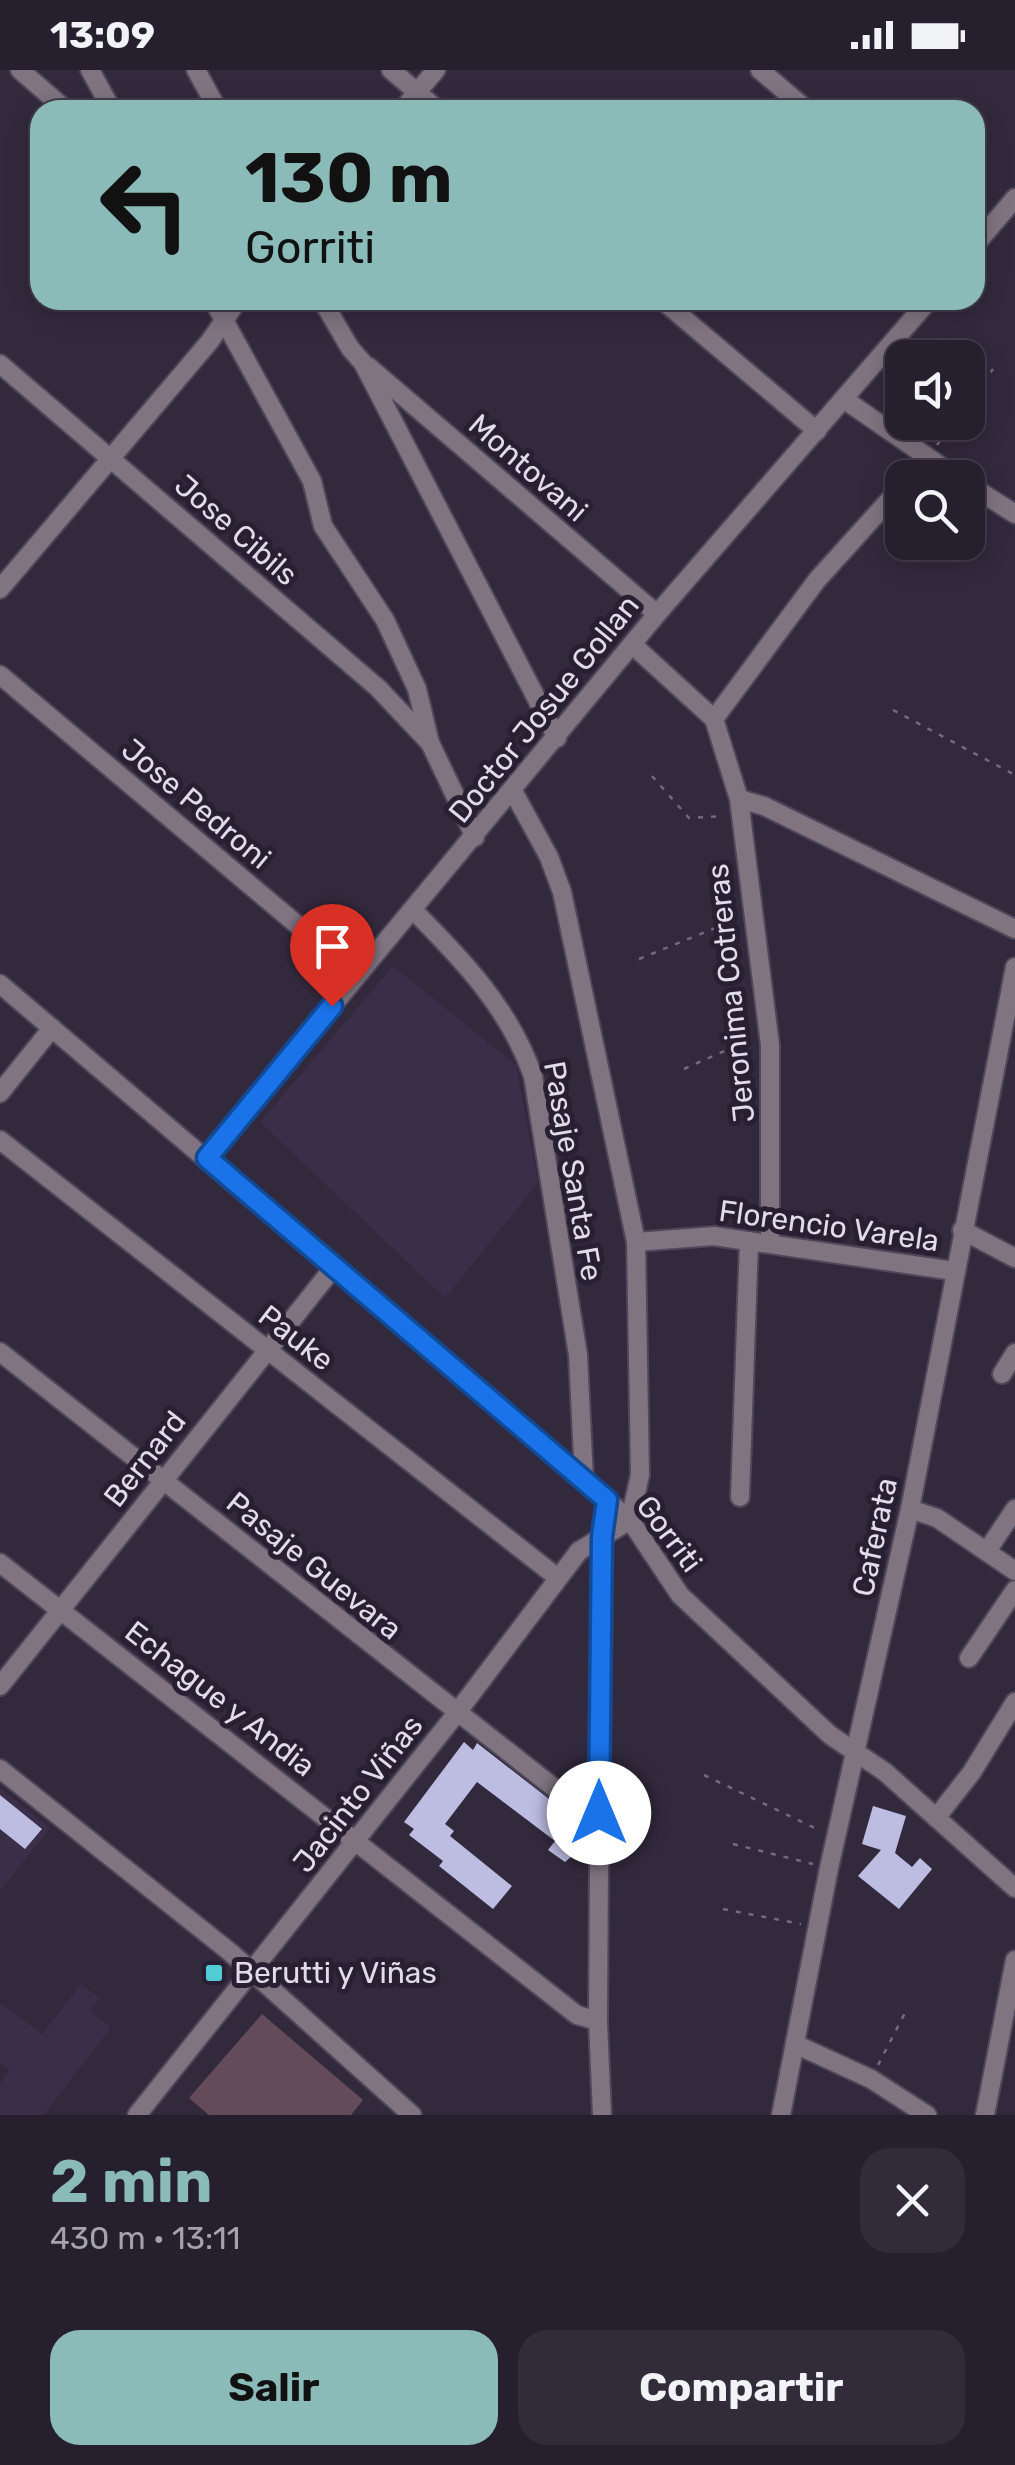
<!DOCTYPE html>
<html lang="es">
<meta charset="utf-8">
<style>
body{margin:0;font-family:Rubik,sans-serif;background:#322c3a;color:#f1f3f6;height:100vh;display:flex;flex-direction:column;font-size:38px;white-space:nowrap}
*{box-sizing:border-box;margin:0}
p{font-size:32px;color:#a4a2aa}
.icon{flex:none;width:55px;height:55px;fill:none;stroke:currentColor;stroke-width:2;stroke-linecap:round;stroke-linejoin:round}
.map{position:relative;height:2045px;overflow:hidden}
.details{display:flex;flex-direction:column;background:#261f2e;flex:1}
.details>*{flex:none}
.top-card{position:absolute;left:30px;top:30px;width:955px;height:210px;border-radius:30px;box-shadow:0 5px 25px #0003,0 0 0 2px #423d4a;background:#8bbbb9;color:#111;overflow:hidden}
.fabs{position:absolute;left:885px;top:270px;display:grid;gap:20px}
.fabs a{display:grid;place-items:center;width:100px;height:100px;border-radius:20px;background:#261f2e;box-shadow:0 5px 25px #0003,0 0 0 2px #423d4a;font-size:50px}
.pin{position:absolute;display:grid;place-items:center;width:85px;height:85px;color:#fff;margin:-102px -42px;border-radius:50% 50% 50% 0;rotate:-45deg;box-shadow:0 0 10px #0007}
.pin .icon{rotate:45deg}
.me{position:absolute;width:110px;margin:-55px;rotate:0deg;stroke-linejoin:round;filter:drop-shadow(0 0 8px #0008)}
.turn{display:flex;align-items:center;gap:35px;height:210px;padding:0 50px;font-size:45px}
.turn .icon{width:130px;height:130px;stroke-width:2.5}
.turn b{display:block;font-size:70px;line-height:85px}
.round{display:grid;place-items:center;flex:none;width:105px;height:105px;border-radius:30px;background:#322c3a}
.headline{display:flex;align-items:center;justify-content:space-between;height:170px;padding:0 50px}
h1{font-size:60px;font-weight:700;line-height:75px;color:#8bbbb9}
.primary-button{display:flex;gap:20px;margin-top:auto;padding:20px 50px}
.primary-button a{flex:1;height:115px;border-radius:30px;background:#8bbbb9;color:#111;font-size:40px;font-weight:700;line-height:115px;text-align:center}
.primary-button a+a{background:#322c3a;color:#f1f3f6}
.status{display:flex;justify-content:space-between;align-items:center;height:70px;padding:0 50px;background:#261f2e;direction:ltr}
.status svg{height:28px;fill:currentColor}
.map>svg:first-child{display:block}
</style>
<div class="status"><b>13:09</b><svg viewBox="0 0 49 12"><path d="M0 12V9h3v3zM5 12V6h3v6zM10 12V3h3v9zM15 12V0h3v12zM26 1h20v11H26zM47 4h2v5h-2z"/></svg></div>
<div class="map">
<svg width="1015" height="2045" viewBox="0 0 1015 2045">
<rect width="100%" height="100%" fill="#32293d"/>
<g fill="#3a2e49">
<polygon points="393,896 516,995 538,1113 445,1228 260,1052"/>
<polygon points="0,1718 50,1758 0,1821"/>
<polygon points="81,1914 100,1928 90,1941 111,1957 44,2045 0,2045 0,2014 10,2000 0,1993 0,1933 42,1964"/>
</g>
<polygon fill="#644b59" points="262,1944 363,2030 351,2045 209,2045 189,2028"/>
<g fill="#bcbde1">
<polygon points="464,1672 473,1680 477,1673 571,1746 562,1757 585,1775 565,1792 548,1780 555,1771 477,1712 445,1754 454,1761 450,1766 512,1816 493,1839 439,1796 443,1791 409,1765 414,1759 404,1752"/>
<polygon points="0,1725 42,1759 25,1779 0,1759"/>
<polygon points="873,1736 906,1746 895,1783 912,1797 920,1788 932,1799 899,1839 858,1806 881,1780 862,1774"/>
</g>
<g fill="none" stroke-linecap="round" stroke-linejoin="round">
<g stroke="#4e4659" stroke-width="22">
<g id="minor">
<polyline points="20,0 66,40"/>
<polyline points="90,0 112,40"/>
<polyline points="196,0 218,40"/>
<polyline points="391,0 438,40"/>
<polyline points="760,0 807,40"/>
<polyline points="402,40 436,0"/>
<polyline points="975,175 1015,128"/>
<polyline points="213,230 312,411 323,456 385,550 417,619 430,673 475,767"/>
<polyline points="322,230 350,278 363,293 557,668"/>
<polyline points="662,230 817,361"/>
<polyline points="0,294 378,618 430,673"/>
<polyline points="369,297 657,544"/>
<polyline points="845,330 958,408"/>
<polyline points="968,414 1015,444"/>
<polyline points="0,519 210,271 238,230"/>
<polyline points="634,576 714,649 739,729 770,975 770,1173"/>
<polyline points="0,605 357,905"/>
<polyline points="714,649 817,510 902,416"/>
<polyline points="739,729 764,736 1015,859"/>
<path d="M413,840C462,889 510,939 533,1006L578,1285L584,1409"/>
<polyline points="0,914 630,1450 680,1525 830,1665 885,1702 1015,1818"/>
<polyline points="0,1023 52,958"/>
<polyline points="0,1070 558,1508"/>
<polyline points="207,1087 657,544 929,230"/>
<polyline points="962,1160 1015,1188"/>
<polyline points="636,1172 714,1166 954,1201"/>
<polyline points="0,1282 576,1735 599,1743"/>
<polyline points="1002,1304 1015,1283"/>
<polyline points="740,1427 749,1171"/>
<polyline points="910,1439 937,1448 1015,1501"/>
<polyline points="987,1481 1015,1439"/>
<polyline points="0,1493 577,1945 598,1951"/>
<polyline points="969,1588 1015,1520"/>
<polyline points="0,1616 334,1197"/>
<polyline points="0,1699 230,1882 412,2045"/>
<polyline points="936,1748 972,1702 1015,1632"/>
<polyline points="795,1974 871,2009 927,2045"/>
<polyline points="137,2045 456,1644 579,1481 630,1450 640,1405 636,1172 562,822 549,787 513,721"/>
<polyline points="602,2045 598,1951 601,1467 607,1430"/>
<polyline points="781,2045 829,1798 910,1439 1015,897"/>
<polyline points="985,2045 1015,1890"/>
</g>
</g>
<g stroke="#726b7c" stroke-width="2.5" stroke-dasharray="5 8" stroke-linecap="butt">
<polyline points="968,334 993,299"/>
<polyline points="937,375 954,352"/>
<polyline points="893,640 1015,705"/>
<polyline points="652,706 689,748 724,746"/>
<polyline points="639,889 735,850"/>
<polyline points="684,999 722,982 754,978"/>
<polyline points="704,1705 821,1761"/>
<polyline points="733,1774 813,1794"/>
<polyline points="723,1839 801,1854"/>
<polyline points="878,1995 905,1943"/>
</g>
<use href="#minor" stroke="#7f7480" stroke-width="18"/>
</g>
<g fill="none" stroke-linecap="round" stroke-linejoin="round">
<g stroke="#114b97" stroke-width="25">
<polyline id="route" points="332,936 207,1088 607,1430 602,1467 599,1743"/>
</g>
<use href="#route" stroke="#1a73e8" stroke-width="18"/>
</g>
<rect fill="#51ccd5" stroke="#281f33" stroke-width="4" x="204" y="1893" width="20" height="20" rx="5"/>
<g text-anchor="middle" stroke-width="10" stroke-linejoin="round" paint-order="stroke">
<g font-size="30" fill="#e1dce9" stroke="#281f33">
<text transform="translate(528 398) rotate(41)" y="10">Montovani</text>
<text transform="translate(236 460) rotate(41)" y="10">Jose Cibils</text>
<text transform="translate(544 639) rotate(-51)" y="10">Doctor Josue Gollan</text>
<text transform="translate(196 734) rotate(40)" y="10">Jose Pedroni</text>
<text transform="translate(731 923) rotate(-96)" y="10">Jeronima Cotreras</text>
<text transform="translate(573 1101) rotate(80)" y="10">Pasaje Santa Fe</text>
<text transform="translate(829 1156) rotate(8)" y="10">Florencio Varela</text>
<text transform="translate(296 1268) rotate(38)" y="10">Pauke</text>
<text transform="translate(145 1389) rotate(-52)" y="10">Bernard</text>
<text transform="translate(669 1464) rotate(53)" y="10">Gorriti</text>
<text transform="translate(875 1467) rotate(-78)" y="10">Caferata</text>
<text transform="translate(314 1496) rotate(39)" y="10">Pasaje Guevara</text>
<text transform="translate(220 1629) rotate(38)" y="10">Echague y Andia</text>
<text transform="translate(358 1724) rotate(-52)" y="10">Jacinto Viñas</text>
</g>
<g font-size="30" fill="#e1dce9" stroke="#281f33" text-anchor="start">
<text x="234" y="1913">Berutti y Viñas</text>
</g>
</g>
</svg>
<div class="fabs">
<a><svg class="icon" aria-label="sound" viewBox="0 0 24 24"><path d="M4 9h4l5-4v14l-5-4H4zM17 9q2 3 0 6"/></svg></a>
<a><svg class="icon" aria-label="search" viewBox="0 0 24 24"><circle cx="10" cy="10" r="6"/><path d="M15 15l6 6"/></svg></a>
</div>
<div class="pin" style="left:332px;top:936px;background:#d93025"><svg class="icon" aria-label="arrive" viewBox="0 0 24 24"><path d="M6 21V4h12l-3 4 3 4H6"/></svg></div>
<svg class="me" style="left:599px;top:1743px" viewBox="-20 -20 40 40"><circle r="19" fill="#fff"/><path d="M0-13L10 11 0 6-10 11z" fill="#1a73e8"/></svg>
<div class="top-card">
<div class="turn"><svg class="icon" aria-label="left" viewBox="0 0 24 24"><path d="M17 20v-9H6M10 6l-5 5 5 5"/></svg><div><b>130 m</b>Gorriti</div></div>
</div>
</div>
<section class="details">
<div class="headline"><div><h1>2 min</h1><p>430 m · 13:11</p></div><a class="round"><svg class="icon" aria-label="close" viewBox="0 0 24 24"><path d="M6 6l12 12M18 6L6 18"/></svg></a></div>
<div class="primary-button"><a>Salir</a><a>Compartir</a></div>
</section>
